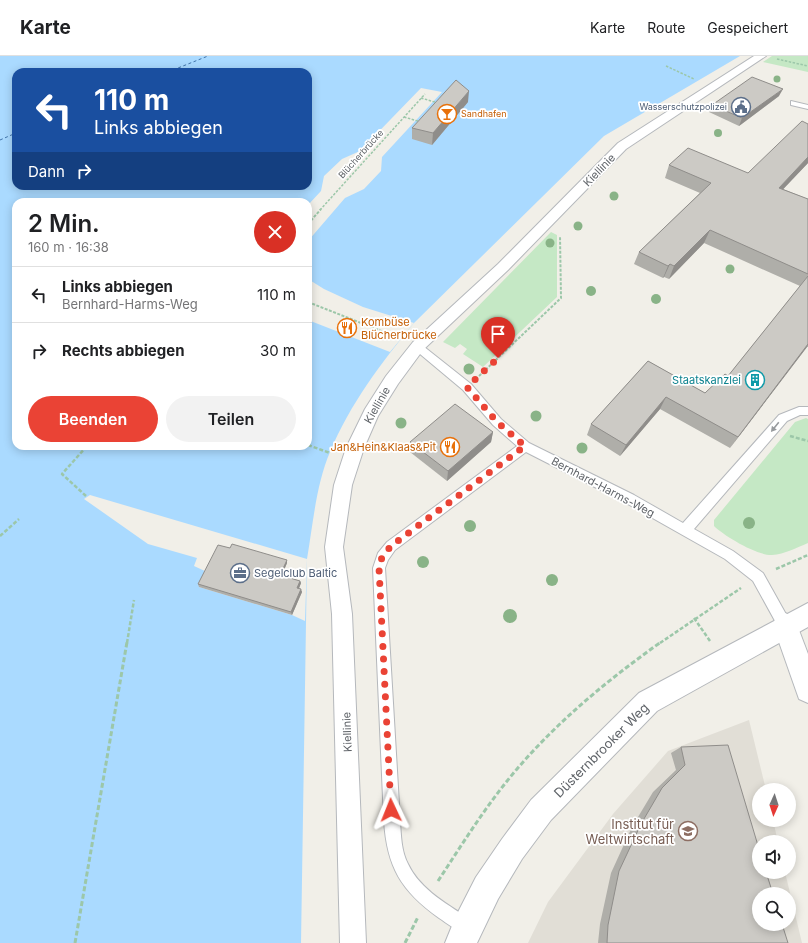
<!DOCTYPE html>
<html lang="de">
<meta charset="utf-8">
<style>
body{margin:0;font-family:Inter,sans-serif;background:#f2f2f2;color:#202124;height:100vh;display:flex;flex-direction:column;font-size:15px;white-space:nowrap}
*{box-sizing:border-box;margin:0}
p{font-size:13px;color:#757577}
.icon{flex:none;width:22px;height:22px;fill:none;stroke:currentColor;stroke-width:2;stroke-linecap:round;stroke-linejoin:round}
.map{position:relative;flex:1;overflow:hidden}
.side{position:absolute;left:12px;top:142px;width:300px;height:252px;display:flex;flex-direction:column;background:#fff;border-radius:12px;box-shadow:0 2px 10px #0003}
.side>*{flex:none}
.top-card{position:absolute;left:12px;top:12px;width:300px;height:122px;border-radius:12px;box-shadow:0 2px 10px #0003;background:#1a4fa0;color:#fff;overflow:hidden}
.needle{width:26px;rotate:183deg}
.controls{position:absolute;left:752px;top:727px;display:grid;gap:8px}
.controls a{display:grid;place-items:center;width:44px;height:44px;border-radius:50%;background:#fff;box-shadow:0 2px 10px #0003;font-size:20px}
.pin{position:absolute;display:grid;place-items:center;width:34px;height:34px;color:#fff;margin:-41px -17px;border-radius:50% 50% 50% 0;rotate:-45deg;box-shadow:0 0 4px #0007}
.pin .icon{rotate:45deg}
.me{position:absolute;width:44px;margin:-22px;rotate:358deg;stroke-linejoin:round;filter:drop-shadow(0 0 3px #0008)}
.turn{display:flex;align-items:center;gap:14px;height:84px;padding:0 16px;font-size:18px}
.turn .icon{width:52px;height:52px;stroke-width:2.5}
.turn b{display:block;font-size:28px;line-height:34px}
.then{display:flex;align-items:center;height:38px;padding:0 16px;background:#0003;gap:8px;font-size:15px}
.round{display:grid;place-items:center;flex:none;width:42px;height:42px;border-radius:21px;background:#f2f2f2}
.overview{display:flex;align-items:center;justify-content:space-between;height:68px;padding:0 16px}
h1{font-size:24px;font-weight:600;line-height:30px}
.primary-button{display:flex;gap:8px;margin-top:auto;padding:8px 16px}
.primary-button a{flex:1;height:46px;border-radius:24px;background:#ea4335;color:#fff;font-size:16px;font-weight:600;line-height:46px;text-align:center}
.primary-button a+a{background:#f2f2f2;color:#202124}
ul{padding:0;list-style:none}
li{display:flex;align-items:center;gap:12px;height:56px;padding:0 16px;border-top:1px solid #e0e0e0}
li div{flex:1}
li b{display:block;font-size:15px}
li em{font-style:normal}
header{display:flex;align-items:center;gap:24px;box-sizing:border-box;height:56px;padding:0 20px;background:#fff;border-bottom:1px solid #e0e0e0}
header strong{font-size:19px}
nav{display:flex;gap:22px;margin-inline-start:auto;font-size:14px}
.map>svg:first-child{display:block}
</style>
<header>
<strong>Karte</strong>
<nav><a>Karte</a><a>Route</a><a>Gespeichert</a></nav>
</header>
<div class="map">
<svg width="808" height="887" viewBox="0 0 808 887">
<rect width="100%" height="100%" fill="#f1efe8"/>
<path fill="#e1ded6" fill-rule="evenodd" d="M749,664L766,734H759V764H773L778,786H759V816H785L802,887H528L548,846L613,758L668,695ZM759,838H789V868H759Z"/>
<g fill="#c5e8c5">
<polygon points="772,0 808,0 808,16 763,6"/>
<polygon points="551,176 557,179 557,241 483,311 463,298 467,293 460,288 455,292 443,286"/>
<path d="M806,362L808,363V487C796,492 785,498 772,499C758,500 724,480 714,470V464L795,366Z"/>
</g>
<path fill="#aadaff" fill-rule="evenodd" d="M0,0H740L604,80L414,267C381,307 350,348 330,396C316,429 313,468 307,503L301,887H0ZM16,16H308V130H16ZM16,146H308V390H16Z"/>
<g fill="#f1efe8">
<polygon points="421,32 442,36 382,101 381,115 364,133 345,142 308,185 308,149 321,135 324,120 342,103 360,95"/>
<polygon points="308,223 324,233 363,251 414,267 390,296 308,264"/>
<polygon points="90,439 307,503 305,565 292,559 199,531 207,516 194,510 197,502 148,488 84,443"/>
</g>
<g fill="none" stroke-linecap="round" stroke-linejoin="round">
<g stroke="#4174aa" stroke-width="1" stroke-dasharray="3 2.5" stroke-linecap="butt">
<polyline points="168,16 208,0"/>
<polyline points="0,84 16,77"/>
</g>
<g stroke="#b5b8bc" stroke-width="2">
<g id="service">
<polygon points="791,45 808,49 808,53 791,49"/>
<path d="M418,286L471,328L501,363L529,387L634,439L683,467L779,359L799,351H808V359H800L787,365L694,473L733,495L763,517L792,569L790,574L785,575L780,574L753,525L725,503L626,447L526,396L395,494L388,504L385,512L400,765C401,779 401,795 408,808C420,834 450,850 473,865L475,871L473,877L467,879C457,875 448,868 439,862C401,835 387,811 384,765L373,512L378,497L387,486L517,390L493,369L463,334L414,293L413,290L414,287Z"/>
</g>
</g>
<g stroke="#b5b8bc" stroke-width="2">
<polygon id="pedestrian" points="754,0 766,0 626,93 508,214 423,294 398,328 378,360 364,392 352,429 343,491 352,558 366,887 340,887 332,558 325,491 334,429 346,392 365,353 386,320 413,286 498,208 618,87"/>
</g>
<g stroke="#b5b8bc" stroke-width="2">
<polygon id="minor" points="785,557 794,561 808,598 808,647 799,643 773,569 776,561"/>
</g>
<g stroke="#b5b8bc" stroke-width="2">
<polygon id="tertiary" points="808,547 808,571 657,655 551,764 522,803 498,843 477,887 445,887 456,860 476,821 502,783 531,744 639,637"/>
</g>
<g stroke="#9cc7a9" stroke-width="1.5" stroke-dasharray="2.5 1.5" stroke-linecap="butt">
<polyline points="777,3 808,10"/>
<polyline points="666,10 694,23"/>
<polyline points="421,42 438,47"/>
<polyline points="404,61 421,66"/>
<polyline points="320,154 425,38"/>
</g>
<g stroke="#9cc7a9" stroke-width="2" stroke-dasharray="3 1.5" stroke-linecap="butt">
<polyline points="308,168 321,153"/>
<polyline points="308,246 399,282"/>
<polyline points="479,320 561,242 560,180"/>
</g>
<g stroke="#9cc7a9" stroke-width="2.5" stroke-dasharray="4 2" stroke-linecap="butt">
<polyline points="790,380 808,385"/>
<polyline points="308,389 330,397"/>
<polyline points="86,440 62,418 87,390"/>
<polyline points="0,480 19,463"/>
<polyline points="776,513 808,499"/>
<polyline points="694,562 710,585"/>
<polyline points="127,587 134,544"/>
<polyline points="660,587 741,532"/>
</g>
<g stroke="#9cc7a9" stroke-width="3" stroke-dasharray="5 2.5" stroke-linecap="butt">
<path d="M438,825C463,787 487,748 517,713C559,664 609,623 661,586"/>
<polyline points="75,887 127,586"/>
<polyline points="405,887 418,861"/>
</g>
<use href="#service" fill="#fff" fill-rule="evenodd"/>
<use href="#pedestrian" fill="#fff" fill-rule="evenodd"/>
<use href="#minor" fill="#fff" fill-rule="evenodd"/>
<use href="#tertiary" fill="#fff" fill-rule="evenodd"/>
</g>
<g fill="#89b387">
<circle cx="777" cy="23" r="3.5"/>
<circle cx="718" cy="77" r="4"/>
<circle cx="614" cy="140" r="4.5"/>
<circle cx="578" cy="170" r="4.5"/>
<circle cx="550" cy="187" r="4.5"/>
<circle cx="730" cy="213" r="4.5"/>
<circle cx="591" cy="235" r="5"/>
<circle cx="656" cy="243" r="5"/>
<circle cx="469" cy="313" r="5.5"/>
<circle cx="536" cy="360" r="5.5"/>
<circle cx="401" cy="367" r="5.5"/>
<circle cx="582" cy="392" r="5.5"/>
<circle cx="749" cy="467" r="6"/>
<circle cx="470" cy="470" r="6"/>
<circle cx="423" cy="506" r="6"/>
<circle cx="552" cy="524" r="6"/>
<circle cx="510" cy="560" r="7"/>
</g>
<g fill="#afaea9">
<polygon points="779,40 739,70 709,56 712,49"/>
<polygon points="468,46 432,89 412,83 412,72"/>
<polygon points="808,68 808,107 783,133 808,143 808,291 807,291 730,392 660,353 620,400 587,379 591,368 648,305 705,337 728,320 800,230 704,187 669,223 664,221 663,222 634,208 639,196 700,137 665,122 669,109 748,117"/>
<polygon points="493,376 491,386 447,425 410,396 410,386"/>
<polygon points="230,492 287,504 287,507 282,519 300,525 301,527 299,532 302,536 292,559 199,531 198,528"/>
<polygon points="681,691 788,887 598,887 600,868 611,817 632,771 653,736 676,714 671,697"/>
</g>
<g fill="#8f8d8a">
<polygon points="783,33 779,40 739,70 742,62"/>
<polygon points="469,35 468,46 432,89 433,77"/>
<polygon points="808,101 808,107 772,145 779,132"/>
<polygon points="710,174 704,187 669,223 674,210"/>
<polygon points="670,208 664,221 663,222 668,210"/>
<polygon points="808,288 807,291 730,392 738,381"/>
<polygon points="666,341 660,353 620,400 626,389"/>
<polygon points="493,376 491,386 447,425 448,415"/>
<polygon points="287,504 287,507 281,521 280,519"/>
<polygon points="300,525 301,527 298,535 297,532"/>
<polygon points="301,533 302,536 292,559 291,556"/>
</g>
<g fill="#cccac5" stroke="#8f8d8a">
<polygon points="752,21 783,33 742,62 712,49"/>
<polygon points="456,24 469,35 433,77 412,72"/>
<polygon points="802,65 808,68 808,101 779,132 808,143 808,218 710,174 674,210 670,208 668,210 639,196 711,127 669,109 688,92 748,117"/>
<polygon points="808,220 808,288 738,381 666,341 626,389 591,368 648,305 705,337 725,318 728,320"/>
<polygon points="455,348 493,376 448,415 410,386"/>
<polygon points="232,488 287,504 280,519 300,525 297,532 301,533 291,556 198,528 218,489 230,492"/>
<polygon points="728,689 759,793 759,816 766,816 773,838 759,838 759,868 782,868 788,887 607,887 608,869 619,815 641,768 662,732 685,709 681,691"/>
</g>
<defs><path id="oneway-solid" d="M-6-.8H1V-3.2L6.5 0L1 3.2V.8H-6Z"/></defs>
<use fill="#979a9d" href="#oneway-solid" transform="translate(775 371) rotate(129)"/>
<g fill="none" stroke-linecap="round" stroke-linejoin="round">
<polyline stroke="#ea4335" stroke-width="7" stroke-dasharray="0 12.6" points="391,754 379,512 382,501 391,490 525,390 497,366 467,331 498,302"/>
</g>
<defs>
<g id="civic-ring" transform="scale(1)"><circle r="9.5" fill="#fff" stroke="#5c6f8a" stroke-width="1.5"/><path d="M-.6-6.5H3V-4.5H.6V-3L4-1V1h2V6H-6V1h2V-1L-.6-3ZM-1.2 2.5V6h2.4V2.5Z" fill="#5c6f8a"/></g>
<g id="bar-ring" transform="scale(1)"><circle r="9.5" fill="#fff" stroke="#e8710a" stroke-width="1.5"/><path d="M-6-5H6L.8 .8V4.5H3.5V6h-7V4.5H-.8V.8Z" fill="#e8710a"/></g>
<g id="restaurant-ring" transform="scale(1)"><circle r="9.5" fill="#fff" stroke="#e8710a" stroke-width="1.5"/><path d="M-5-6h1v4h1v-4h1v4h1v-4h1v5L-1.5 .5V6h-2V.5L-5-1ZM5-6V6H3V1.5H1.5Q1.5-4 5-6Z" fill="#e8710a"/></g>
<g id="building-ring" transform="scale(1)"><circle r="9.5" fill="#fff" stroke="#0f9aa8" stroke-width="1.5"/><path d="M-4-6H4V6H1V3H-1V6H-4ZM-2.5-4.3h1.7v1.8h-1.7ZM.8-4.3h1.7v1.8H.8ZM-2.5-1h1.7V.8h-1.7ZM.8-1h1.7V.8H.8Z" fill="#0f9aa8"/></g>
<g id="office-ring" transform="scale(1)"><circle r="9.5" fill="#fff" stroke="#5c6f8a" stroke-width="1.5"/><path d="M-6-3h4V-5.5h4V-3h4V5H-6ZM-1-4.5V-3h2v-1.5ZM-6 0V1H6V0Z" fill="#5c6f8a"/></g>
<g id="university-ring" transform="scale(1)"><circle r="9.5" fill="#fff" stroke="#8d6e63" stroke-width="1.5"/><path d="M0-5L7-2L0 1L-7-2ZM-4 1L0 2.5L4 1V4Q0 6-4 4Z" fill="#8d6e63"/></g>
</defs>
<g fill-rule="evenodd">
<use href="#civic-ring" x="741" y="51"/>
<use href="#bar-ring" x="447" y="58"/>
<use href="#restaurant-ring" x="347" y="272"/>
<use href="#building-ring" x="755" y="324"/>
<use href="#restaurant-ring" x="450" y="391"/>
<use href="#office-ring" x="240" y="517"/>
<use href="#university-ring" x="688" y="775"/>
</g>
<g text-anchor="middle" stroke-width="3.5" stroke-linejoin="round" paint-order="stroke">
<g font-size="9" fill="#4e5e75" stroke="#fff" text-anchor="end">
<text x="727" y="54">Wasserschutzpolizei</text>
</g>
<g font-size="9" fill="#c56008" stroke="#fff" text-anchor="start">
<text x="461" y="61">Sandhafen</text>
</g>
<g font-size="9" fill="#5f6368" stroke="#fff">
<text transform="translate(361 98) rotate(-48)" y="3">Blücherbrücke</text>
</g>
<g font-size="11" fill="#5f6368" stroke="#fff">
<text transform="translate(599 114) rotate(-46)" y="4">Kiellinie</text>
<text transform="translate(377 349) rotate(-60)" y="4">Kiellinie</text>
<text transform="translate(603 431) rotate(28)" y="4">Bernhard-Harms-Weg</text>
<text transform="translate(347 676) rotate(-92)" y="4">Kiellinie</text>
</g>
<g font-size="11" fill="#c56008" stroke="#fff" text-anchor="start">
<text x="361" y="270">Kombüse<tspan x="361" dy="13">Blücherbrücke</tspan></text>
<text x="436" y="395" text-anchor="end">Jan&amp;Hein&amp;Klaas&amp;Pit</text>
</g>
<g font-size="11" fill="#0d838f" stroke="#fff" text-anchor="end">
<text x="741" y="328">Staatskanzlei</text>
</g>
<g font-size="11" fill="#4e5e75" stroke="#fff" text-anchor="start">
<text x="254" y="521">Segelclub Baltic</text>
</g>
<g font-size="13" fill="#5f6368" stroke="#fff">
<text transform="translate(601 694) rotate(-45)" y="5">Düsternbrooker Weg</text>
</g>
<g font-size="13" fill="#785e54" stroke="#fff" text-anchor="end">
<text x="674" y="773">Institut für<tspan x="674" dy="15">Weltwirtschaft</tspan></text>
</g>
</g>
</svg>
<div class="controls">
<a><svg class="needle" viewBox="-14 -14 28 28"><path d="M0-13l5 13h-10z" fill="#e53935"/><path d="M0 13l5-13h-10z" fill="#757577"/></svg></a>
<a><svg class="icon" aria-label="sound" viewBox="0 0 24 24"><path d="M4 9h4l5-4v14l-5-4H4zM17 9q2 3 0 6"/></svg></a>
<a><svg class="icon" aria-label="search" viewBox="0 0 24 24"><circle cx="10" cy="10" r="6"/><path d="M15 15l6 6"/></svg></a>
</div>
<div class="pin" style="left:498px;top:302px;background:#d93025"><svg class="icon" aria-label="arrive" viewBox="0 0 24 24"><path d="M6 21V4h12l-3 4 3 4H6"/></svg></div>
<svg class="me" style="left:391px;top:754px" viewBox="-20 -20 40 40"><path d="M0-17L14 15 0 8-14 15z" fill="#ea4335" stroke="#fff" stroke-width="4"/></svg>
<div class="top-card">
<div class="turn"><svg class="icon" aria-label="left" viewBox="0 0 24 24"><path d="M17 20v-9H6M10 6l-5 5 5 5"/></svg><div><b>110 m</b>Links abbiegen</div></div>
<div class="then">Dann<svg class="icon" aria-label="right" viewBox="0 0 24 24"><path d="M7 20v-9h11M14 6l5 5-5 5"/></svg></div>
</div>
<section class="side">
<div class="overview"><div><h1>2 Min.</h1><p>160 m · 16:38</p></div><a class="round" style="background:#d93025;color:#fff"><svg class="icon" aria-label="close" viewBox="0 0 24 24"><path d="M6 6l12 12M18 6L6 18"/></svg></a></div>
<ul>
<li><svg class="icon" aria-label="left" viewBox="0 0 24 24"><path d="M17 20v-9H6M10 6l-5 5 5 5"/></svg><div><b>Links abbiegen</b><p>Bernhard-Harms-Weg</p></div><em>110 m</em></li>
<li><svg class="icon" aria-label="right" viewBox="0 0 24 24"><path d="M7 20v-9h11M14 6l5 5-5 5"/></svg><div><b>Rechts abbiegen</b></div><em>30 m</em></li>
</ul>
<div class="primary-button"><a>Beenden</a><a>Teilen</a></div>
</section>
</div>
